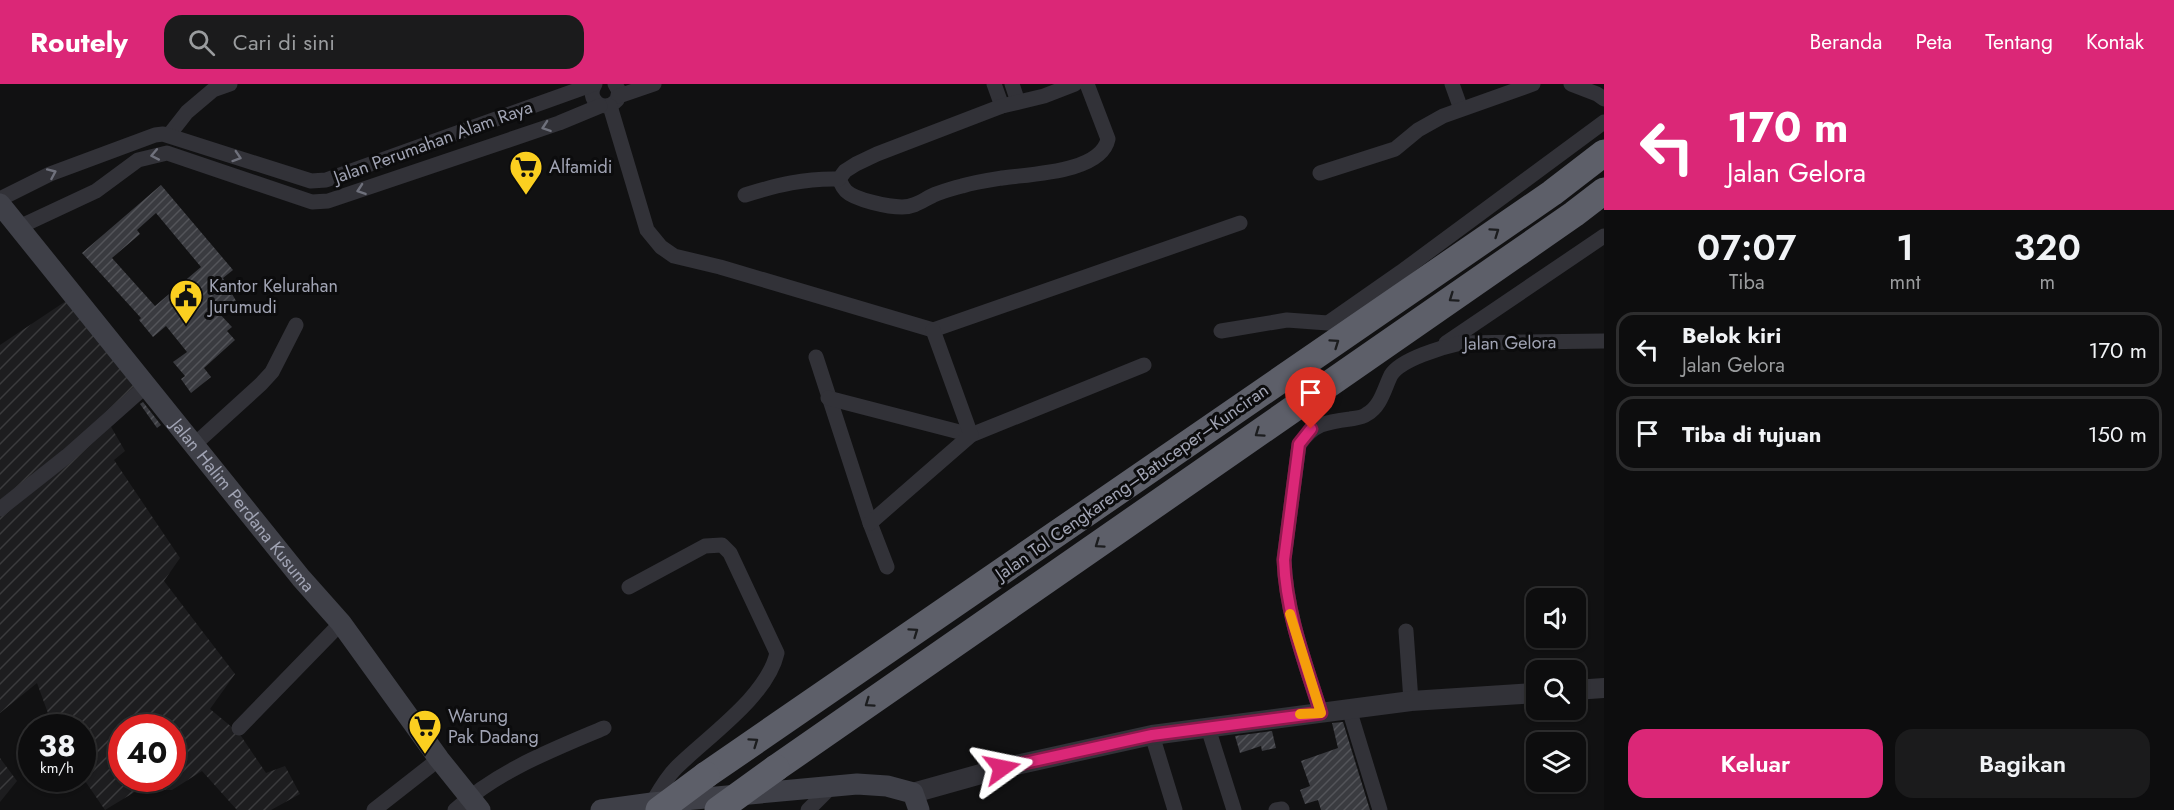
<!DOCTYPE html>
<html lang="id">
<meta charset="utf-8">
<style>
body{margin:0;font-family:Jost,sans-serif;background:#1b1b1c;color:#f1f3f6;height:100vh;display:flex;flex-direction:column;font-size:22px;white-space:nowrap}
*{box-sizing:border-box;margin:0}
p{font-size:20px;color:#9a9c9e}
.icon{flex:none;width:33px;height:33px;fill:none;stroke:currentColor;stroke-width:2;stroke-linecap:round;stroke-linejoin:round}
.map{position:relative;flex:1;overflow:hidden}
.drawer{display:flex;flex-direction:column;background:#0d0d0e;width:570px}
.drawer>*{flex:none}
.guide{background:#db2777;color:#fff;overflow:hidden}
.tools{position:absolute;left:1526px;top:504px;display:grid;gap:12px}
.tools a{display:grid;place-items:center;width:60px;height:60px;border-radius:12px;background:#0d0d0e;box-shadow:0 2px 4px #0004,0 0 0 2px #2d2d2e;font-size:30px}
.speed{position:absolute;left:18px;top:630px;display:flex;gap:12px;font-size:30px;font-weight:700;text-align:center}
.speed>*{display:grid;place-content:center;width:78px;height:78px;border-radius:50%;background:#0d0d0e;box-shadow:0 2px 4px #0004,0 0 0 2px #2d2d2e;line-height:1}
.speed small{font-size:15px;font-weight:400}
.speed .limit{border:9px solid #d22;background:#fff;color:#111}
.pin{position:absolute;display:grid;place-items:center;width:51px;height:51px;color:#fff;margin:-62px -26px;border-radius:50% 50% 50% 0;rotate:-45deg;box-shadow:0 0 6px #0007}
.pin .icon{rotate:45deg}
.me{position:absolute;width:66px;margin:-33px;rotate:78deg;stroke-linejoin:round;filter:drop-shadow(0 0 4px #0008)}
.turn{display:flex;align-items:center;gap:21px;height:126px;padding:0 24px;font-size:27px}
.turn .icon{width:78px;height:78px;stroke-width:2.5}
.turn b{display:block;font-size:42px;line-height:51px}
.eta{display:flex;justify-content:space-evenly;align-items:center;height:102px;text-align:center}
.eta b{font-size:36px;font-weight:600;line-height:42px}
.primary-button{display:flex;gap:12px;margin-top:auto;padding:12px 24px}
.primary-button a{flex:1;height:69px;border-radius:18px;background:#db2777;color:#fff;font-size:24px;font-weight:600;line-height:69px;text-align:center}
.primary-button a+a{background:#1b1b1c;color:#f1f3f6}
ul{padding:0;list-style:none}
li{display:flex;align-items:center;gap:18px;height:75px;margin:0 12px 9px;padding:0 12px;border:3px solid #2d2d2e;border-radius:18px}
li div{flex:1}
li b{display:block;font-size:22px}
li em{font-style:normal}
header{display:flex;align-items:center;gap:36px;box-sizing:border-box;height:84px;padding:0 30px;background:#db2777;color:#fff}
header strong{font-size:28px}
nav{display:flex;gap:33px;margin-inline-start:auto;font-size:21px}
.search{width:420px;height:54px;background:#1b1b1c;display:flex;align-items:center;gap:15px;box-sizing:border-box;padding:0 21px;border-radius:18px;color:#9a9c9e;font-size:22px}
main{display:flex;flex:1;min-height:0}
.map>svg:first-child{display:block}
</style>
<header>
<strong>Routely</strong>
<div class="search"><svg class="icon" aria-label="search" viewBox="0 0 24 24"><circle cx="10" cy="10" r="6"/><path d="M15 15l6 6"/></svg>Cari di sini</div>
<nav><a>Beranda</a><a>Peta</a><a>Tentang</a><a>Kontak</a></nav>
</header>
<main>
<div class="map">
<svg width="1604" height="726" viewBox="0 0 1604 726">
<defs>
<pattern id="industrial-furrows" width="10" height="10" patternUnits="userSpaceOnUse" patternTransform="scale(1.5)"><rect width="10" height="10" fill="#1d1d1f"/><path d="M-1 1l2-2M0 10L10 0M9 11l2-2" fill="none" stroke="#3b3b3d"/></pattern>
<pattern id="building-hatch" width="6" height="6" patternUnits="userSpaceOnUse" patternTransform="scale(1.5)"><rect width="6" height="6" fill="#3a3b40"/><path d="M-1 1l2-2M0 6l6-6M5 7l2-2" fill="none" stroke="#535459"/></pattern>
</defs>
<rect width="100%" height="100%" fill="#111112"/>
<g fill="url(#industrial-furrows)" fill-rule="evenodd">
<path d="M66,217L143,306L110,341L125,367L114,376L180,474L164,497L235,590L210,625L239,649L266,689L285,682L300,710L271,726H237L202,687L172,706H138L105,726L83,694L82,644L53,643L37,599L0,629V261ZM122,644H172V694H122Z"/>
<polygon points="0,674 17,697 0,718"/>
</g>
<g fill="url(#building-hatch)" fill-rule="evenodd">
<path d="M161,101L233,186L223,194L236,217L217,227L232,243L227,247L235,256L204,284L211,293L191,309L181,295L185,292L173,278L187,268L166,242L153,253L139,236L141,234L82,169ZM156,129L201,183L155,222L112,174L140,150L137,146Z"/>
<polygon points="143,318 161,341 157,344 140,320"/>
<polygon points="1343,638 1370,726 1321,726 1318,716 1305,720 1300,706 1310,702 1301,677 1338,664 1332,639"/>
<polygon points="1272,647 1276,664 1262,667 1261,662 1240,669 1235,652"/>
</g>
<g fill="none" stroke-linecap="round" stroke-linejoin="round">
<g stroke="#323238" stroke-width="15">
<path d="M595,0C585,16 604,30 617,16L619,7L615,0"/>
<polyline points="994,0 1002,22"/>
<polyline points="1012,0 1018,18"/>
<polyline points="1452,0 1461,25"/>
<polyline points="1571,0 1597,10 1604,15"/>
<polyline points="619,12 654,0"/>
<polyline points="610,22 647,146 661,163 674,172 720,183 933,246 1240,139"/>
<polyline points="169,51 187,28 213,6 230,0"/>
<polyline points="1320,89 1395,65 1418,46 1443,32 1533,0"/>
<path d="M839,95C841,99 842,103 846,107C855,116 889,123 902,123C916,123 924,115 936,110C944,107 953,104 962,102C975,98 989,96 1002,94C1029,90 1101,89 1108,55L1087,0"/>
<path d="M745,111C777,101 805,94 839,95L845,87L856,80L877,70L1002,22L1044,12L1075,0"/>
<polyline points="0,115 50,90 155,51 163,50 311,97 326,96 594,0"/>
<polyline points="19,143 96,107 138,76 167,69 312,118 328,117 559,39 600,22"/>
<polyline points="1221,247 1287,236 1328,239 1401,188 1604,38"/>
<polyline points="1446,259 1604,152"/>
<polyline points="816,273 870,439 887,483"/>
<polyline points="828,314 971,351 1144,281"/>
<polyline points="195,360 261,300 272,288 296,241"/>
<polyline points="0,425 67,372 147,301"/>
<polyline points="870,439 971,351 933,246"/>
<path d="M629,503L705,462L722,461L730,469L777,569C767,613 707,653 676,684C666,694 659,707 652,719"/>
<polyline points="1406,547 1411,617"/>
<polyline points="1349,625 1380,726"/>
<path d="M1321,629C1305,578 1286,529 1284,475L1299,361C1313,340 1326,338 1350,335C1356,334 1362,334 1367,330C1381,322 1384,305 1391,291C1401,275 1443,263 1461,259L1604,257"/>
<polyline points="239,644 341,539"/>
<polyline points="1208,644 1234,726"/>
<polyline points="1152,651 1175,726"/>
<polyline points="374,726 439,675"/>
<path d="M455,726C497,687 552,666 604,644"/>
<polyline points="808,726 831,703"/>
<polyline points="1276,726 1282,725"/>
</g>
<g stroke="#323238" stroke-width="20">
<polyline points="1575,606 1604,604"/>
<polyline points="913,709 1002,684 1152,651 1411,617 1536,609"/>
</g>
<g stroke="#3f4048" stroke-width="21">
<path id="s1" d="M0,120L301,494L341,539L439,675L480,726"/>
<polyline points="601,726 652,719 857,700 887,702 913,709 919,726"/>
</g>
<g stroke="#5d5f69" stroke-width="27">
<polyline points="776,684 1574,130 1604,107"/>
<polyline points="706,691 1552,109 1604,69"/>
</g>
<g stroke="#5d5f69" stroke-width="27">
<polyline points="659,726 706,691"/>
<polyline points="718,726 776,684"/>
</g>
</g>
<defs><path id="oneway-chevron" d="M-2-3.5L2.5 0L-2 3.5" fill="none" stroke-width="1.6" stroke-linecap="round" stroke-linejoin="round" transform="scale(1.5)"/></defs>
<g stroke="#6f717c">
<use href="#oneway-chevron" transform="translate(546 43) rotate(161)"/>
<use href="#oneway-chevron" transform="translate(155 71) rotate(169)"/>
<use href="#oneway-chevron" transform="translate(237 73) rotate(18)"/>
<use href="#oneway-chevron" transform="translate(52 89) rotate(-24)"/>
<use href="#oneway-chevron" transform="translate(361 106) rotate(161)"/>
</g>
<g stroke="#1c1d1f">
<use href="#oneway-chevron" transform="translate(1495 148) rotate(-35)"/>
<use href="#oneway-chevron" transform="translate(1453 214) rotate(145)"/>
<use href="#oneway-chevron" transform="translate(1335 259) rotate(-35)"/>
<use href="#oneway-chevron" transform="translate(1259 349) rotate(145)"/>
<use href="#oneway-chevron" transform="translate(1099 460) rotate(145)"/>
<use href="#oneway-chevron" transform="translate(914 548) rotate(-35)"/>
<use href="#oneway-chevron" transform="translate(869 619) rotate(145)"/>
<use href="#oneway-chevron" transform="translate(754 658) rotate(-35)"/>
</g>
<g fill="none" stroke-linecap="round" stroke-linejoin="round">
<g stroke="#8e194d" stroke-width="15">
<path id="route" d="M1002,684L1152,651L1321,629C1305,578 1286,529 1284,476L1299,360L1311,345"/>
</g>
<use href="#route" stroke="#db2777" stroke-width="10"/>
<polyline stroke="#f59e0b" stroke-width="10" points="1290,530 1321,629 1300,630"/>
</g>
<defs>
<g id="supermarket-pin" transform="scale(1.725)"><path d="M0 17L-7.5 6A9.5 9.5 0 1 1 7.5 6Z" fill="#fbcf20" stroke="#0c0c0d"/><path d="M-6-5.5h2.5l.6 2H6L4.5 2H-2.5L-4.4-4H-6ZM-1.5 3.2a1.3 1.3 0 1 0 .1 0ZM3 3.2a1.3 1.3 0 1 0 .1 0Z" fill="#111"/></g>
<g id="civic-pin" transform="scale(1.725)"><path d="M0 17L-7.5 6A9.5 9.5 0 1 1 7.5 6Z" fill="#fbcf20" stroke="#0c0c0d"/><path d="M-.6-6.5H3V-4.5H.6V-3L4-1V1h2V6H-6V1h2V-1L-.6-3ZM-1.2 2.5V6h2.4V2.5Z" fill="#111"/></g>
</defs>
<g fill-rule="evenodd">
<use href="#supermarket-pin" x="526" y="83"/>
<use href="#civic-pin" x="186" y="212"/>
<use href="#supermarket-pin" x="425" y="642"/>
</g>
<g text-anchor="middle" stroke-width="6" stroke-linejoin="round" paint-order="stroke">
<g font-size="18" fill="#a1a4b4" stroke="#0c0c0d">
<text transform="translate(433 58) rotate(-20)" y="6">Jalan Perumahan Alam Raya</text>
<text transform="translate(1510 259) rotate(-1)" y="6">Jalan Gelora</text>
<text transform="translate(1132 398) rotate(-35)" y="6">Jalan Tol Cengkareng–Batuceper–Kunciran</text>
<text dy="6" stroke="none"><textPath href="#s1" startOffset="387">Jalan Halim Perdana Kusuma</textPath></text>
</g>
<g font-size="18" fill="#a1a4b4" stroke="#0c0c0d" text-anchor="start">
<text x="549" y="89">Alfamidi</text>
<text x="209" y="208">Kantor Kelurahan<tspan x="209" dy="21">Jurumudi</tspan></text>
<text x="448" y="638">Warung<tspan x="448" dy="21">Pak Dadang</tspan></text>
</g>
</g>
</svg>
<div class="tools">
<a><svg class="icon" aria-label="sound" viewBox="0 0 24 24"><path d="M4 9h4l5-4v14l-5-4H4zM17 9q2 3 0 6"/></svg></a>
<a><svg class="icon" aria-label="search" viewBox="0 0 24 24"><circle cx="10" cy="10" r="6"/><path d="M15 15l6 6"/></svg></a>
<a><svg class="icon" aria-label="layers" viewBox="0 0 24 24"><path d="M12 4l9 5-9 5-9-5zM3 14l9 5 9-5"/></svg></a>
</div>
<div class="speed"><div>38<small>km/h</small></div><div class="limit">40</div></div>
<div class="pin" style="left:1311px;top:345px;background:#d93025"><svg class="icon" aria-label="arrive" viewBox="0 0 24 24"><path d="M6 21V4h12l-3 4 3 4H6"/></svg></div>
<svg class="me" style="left:1002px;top:684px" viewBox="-20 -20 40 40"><path d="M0-17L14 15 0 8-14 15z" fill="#db2777" stroke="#fff" stroke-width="4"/></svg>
</div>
<section class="drawer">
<div class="guide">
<div class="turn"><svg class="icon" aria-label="left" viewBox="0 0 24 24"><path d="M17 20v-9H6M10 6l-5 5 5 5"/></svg><div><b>170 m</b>Jalan Gelora</div></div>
</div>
<div class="eta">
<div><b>07:07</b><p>Tiba</p></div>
<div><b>1</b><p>mnt</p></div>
<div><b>320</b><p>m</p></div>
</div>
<ul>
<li><svg class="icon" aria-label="left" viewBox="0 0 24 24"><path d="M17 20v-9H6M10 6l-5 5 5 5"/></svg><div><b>Belok kiri</b><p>Jalan Gelora</p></div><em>170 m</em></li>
<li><svg class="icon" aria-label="arrive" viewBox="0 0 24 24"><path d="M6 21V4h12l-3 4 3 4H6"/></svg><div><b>Tiba di tujuan</b></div><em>150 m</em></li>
</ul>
<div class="primary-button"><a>Keluar</a><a>Bagikan</a></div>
</section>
</main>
